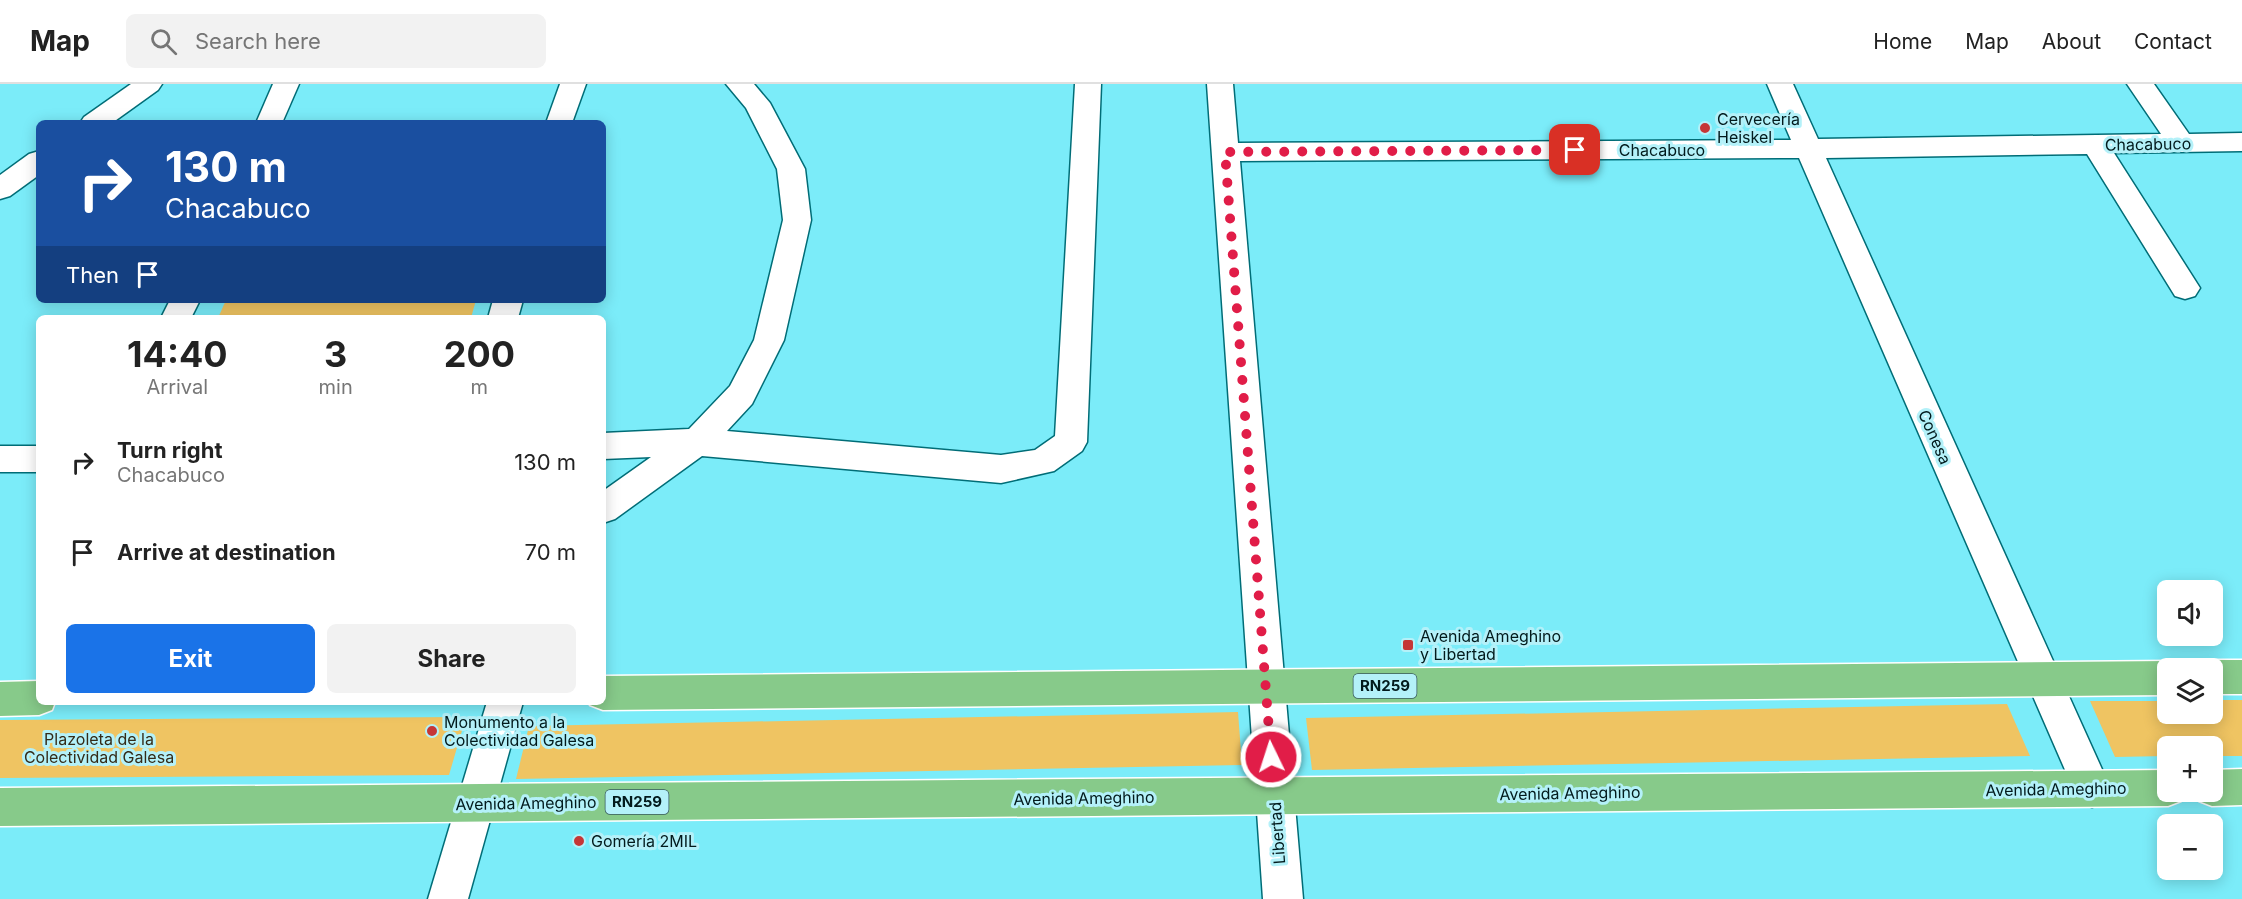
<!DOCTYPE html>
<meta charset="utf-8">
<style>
body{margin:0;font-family:Inter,sans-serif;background:#f2f2f2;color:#222;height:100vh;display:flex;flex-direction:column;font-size:22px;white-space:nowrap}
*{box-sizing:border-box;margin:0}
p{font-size:20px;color:#767676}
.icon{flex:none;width:33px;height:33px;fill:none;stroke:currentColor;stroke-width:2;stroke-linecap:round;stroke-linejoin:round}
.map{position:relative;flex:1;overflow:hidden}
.drawer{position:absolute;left:36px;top:231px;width:570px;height:390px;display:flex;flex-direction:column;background:#fff;border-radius:9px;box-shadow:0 3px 15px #0003}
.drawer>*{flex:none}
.hud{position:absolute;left:36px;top:36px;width:570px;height:183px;border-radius:9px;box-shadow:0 3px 15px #0003;background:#1a4fa0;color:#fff;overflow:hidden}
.fabs{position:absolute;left:2157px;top:496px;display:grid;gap:12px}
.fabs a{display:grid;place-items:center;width:66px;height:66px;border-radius:9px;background:#fff;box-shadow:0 3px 15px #0003;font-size:30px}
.pin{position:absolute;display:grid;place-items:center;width:51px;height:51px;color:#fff;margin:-26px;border-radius:12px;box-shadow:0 3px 9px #0006}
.me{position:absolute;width:66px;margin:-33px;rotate:356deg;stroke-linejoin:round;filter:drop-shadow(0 0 4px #0008)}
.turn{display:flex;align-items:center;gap:21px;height:126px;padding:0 30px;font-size:27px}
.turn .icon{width:78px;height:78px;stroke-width:2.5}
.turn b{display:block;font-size:42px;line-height:51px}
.then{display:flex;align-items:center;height:57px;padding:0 30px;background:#0003;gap:12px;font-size:22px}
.eta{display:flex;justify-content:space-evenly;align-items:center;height:102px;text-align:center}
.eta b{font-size:36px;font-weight:700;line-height:42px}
.button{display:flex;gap:12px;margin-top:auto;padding:12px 30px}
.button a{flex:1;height:69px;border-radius:9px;background:#1a73e8;color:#fff;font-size:24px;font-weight:700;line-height:69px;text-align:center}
.button a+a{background:#f2f2f2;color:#222}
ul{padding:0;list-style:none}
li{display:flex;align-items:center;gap:18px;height:90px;padding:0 30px}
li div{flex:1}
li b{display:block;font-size:22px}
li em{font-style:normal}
header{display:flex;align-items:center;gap:36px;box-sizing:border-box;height:84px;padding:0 30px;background:#fff;border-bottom:2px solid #e0e0e0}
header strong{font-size:28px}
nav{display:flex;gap:33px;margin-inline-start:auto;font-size:21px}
.search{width:420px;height:54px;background:#f2f2f2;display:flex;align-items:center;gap:15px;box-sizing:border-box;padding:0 21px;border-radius:9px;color:#767676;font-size:22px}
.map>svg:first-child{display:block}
</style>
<header>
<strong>Map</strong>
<div class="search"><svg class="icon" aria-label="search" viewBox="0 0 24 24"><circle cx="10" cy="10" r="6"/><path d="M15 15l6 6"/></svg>Search here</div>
<nav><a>Home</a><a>Map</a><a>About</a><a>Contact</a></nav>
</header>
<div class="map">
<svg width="2242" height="815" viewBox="0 0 2242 815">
<rect width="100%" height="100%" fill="#7becf9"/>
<g fill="#efc462">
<polygon points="226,216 476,216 471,234 218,234"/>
<polygon points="2213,616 2242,616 2242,672 2213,672 2212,663 2168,663 2167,672 2115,673 2090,617 2167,617 2168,630 2212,630"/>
<polygon points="2007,620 2030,672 1312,686 1306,634"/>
<polygon points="1238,628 1242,681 516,695 529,642"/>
<polygon points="466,633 449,691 0,694 0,636"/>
</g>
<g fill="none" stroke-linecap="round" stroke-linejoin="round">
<g stroke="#006d77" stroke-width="3">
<g id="minor">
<polygon points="131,0 162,0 158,6 112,39 80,39 84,33"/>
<polygon points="273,0 299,0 282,39 256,39"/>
<polygon points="560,0 586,0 572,39 546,39"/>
<polygon points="726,0 754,0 770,19 805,85 811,136 784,256 752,320 727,347 1001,371 1035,366 1055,352 1075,0 1101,0 1087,358 1082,367 1054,387 1001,399 702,372 615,435 603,439 603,407 651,373 603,375 603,349 689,345 730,302 754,256 783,136 777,85 746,24"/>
<polygon points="1207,0 1233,0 1238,59 1791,56 1767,0 1793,0 1818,55 2161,50 2127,0 2154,0 2189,50 2242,49 2242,67 2114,69 2200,204 2195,212 2185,215 2175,212 2087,70 1826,74 2105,692 2111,705 2105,718 2092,723 2079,718 1799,74 1240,77 1303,815 1263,815"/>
<polygon points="39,67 39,91 10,112 0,115 0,91 29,70"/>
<polygon points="170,216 200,216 191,234 161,234"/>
<polygon points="493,216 523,216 518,234 488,234"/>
<rect x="0" y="362" width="39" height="26"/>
<polygon points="487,618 523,618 468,815 428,815"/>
</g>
</g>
<g stroke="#fff" stroke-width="3">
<g id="highway">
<polygon points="2212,576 2242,576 2242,610 2212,610 2212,585 2198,585 2199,581"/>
<polygon points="2168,577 2181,582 2182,585 2168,585 2168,611 603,626 590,621 589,618 603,618 603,592"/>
<polygon points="39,597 39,618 55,618 52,626 39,631 0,632 0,598"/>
<polygon points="2242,685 2242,721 2212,722 2199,717 2195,708 2212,708 2212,686"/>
<polygon points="2168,686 2168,708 2185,708 2181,717 2168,722 0,742 0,704"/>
</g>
</g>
<use href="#minor" fill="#fff" fill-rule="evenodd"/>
<use href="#highway" fill="#87ca8a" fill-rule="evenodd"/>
</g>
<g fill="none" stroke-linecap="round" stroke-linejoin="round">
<polyline stroke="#e11d48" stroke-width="10" stroke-dasharray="0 18" points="1271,673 1225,68 1575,66"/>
</g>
<g fill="#c53636" stroke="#b4f1f9" stroke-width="2">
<circle cx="1705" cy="44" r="6"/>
<rect x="1402" y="555" width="12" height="12" rx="3"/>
<circle cx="432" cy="647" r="6"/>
<circle cx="579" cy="757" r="6"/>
</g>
<g text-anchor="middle" stroke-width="6" stroke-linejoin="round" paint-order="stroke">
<g fill="#b4f1f9" stroke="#375a5e" stroke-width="1.5">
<rect x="1353.5" y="590" width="63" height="24" rx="4.5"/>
<rect x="605.5" y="706" width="63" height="24" rx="4.5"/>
</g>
<g font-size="15" font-weight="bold" fill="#021a1c">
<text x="1385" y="607">RN259</text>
<text x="637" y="723">RN259</text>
</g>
<g font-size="16" fill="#021a1c" stroke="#b4f1f9" text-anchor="start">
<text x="1717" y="41">Cervecería<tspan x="1717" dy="18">Heiskel</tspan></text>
<text x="1420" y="558">Avenida Ameghino<tspan x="1420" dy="18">y Libertad</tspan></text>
<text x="444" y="644">Monumento a la<tspan x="444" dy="18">Colectividad Galesa</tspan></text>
<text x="591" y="763">Gomería 2MIL</text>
</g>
<g font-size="16" fill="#021a1c" stroke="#b4f1f9">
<text transform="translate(2148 60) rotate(-1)" y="6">Chacabuco</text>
<text x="1662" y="72">Chacabuco</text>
<text transform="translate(1935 353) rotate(66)" y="6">Conesa</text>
<text transform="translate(2056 705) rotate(-1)" y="6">Avenida Ameghino</text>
<text transform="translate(1570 709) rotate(-1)" y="6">Avenida Ameghino</text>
<text transform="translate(1084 714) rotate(-1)" y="6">Avenida Ameghino</text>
<text transform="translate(526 719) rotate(-1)" y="6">Avenida Ameghino</text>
<text transform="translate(1277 749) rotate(-94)" y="6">Libertad</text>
</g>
<g font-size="16" fill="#342b18" stroke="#b4f1f9">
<text x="99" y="661">Plazoleta de la<tspan x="99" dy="18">Colectividad Galesa</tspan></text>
</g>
</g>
</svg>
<div class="fabs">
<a><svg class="icon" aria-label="sound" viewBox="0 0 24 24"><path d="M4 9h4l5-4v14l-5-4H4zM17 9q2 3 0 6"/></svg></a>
<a><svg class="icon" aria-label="layers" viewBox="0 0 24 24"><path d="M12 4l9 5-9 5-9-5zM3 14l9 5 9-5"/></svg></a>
<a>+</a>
<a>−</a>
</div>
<div class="pin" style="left:1575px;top:66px;background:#d93025"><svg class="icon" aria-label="arrive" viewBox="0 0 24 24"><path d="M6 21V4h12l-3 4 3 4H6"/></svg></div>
<svg class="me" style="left:1271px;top:673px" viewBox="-20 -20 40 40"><circle r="17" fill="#e11d48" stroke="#fff" stroke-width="3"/><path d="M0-11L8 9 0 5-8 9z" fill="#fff"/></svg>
<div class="hud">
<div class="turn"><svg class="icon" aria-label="right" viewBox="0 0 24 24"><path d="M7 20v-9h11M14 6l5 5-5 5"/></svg><div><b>130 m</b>Chacabuco</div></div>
<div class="then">Then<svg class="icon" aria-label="arrive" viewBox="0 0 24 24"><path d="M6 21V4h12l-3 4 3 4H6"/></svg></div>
</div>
<section class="drawer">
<div class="eta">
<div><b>14:40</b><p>Arrival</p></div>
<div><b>3</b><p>min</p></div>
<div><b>200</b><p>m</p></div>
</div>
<ul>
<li><svg class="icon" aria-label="right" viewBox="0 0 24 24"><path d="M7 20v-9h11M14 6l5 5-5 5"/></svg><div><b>Turn right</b><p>Chacabuco</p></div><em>130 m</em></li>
<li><svg class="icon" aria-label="arrive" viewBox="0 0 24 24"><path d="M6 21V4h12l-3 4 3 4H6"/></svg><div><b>Arrive at destination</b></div><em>70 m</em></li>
</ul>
<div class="button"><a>Exit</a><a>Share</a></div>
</section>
</div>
